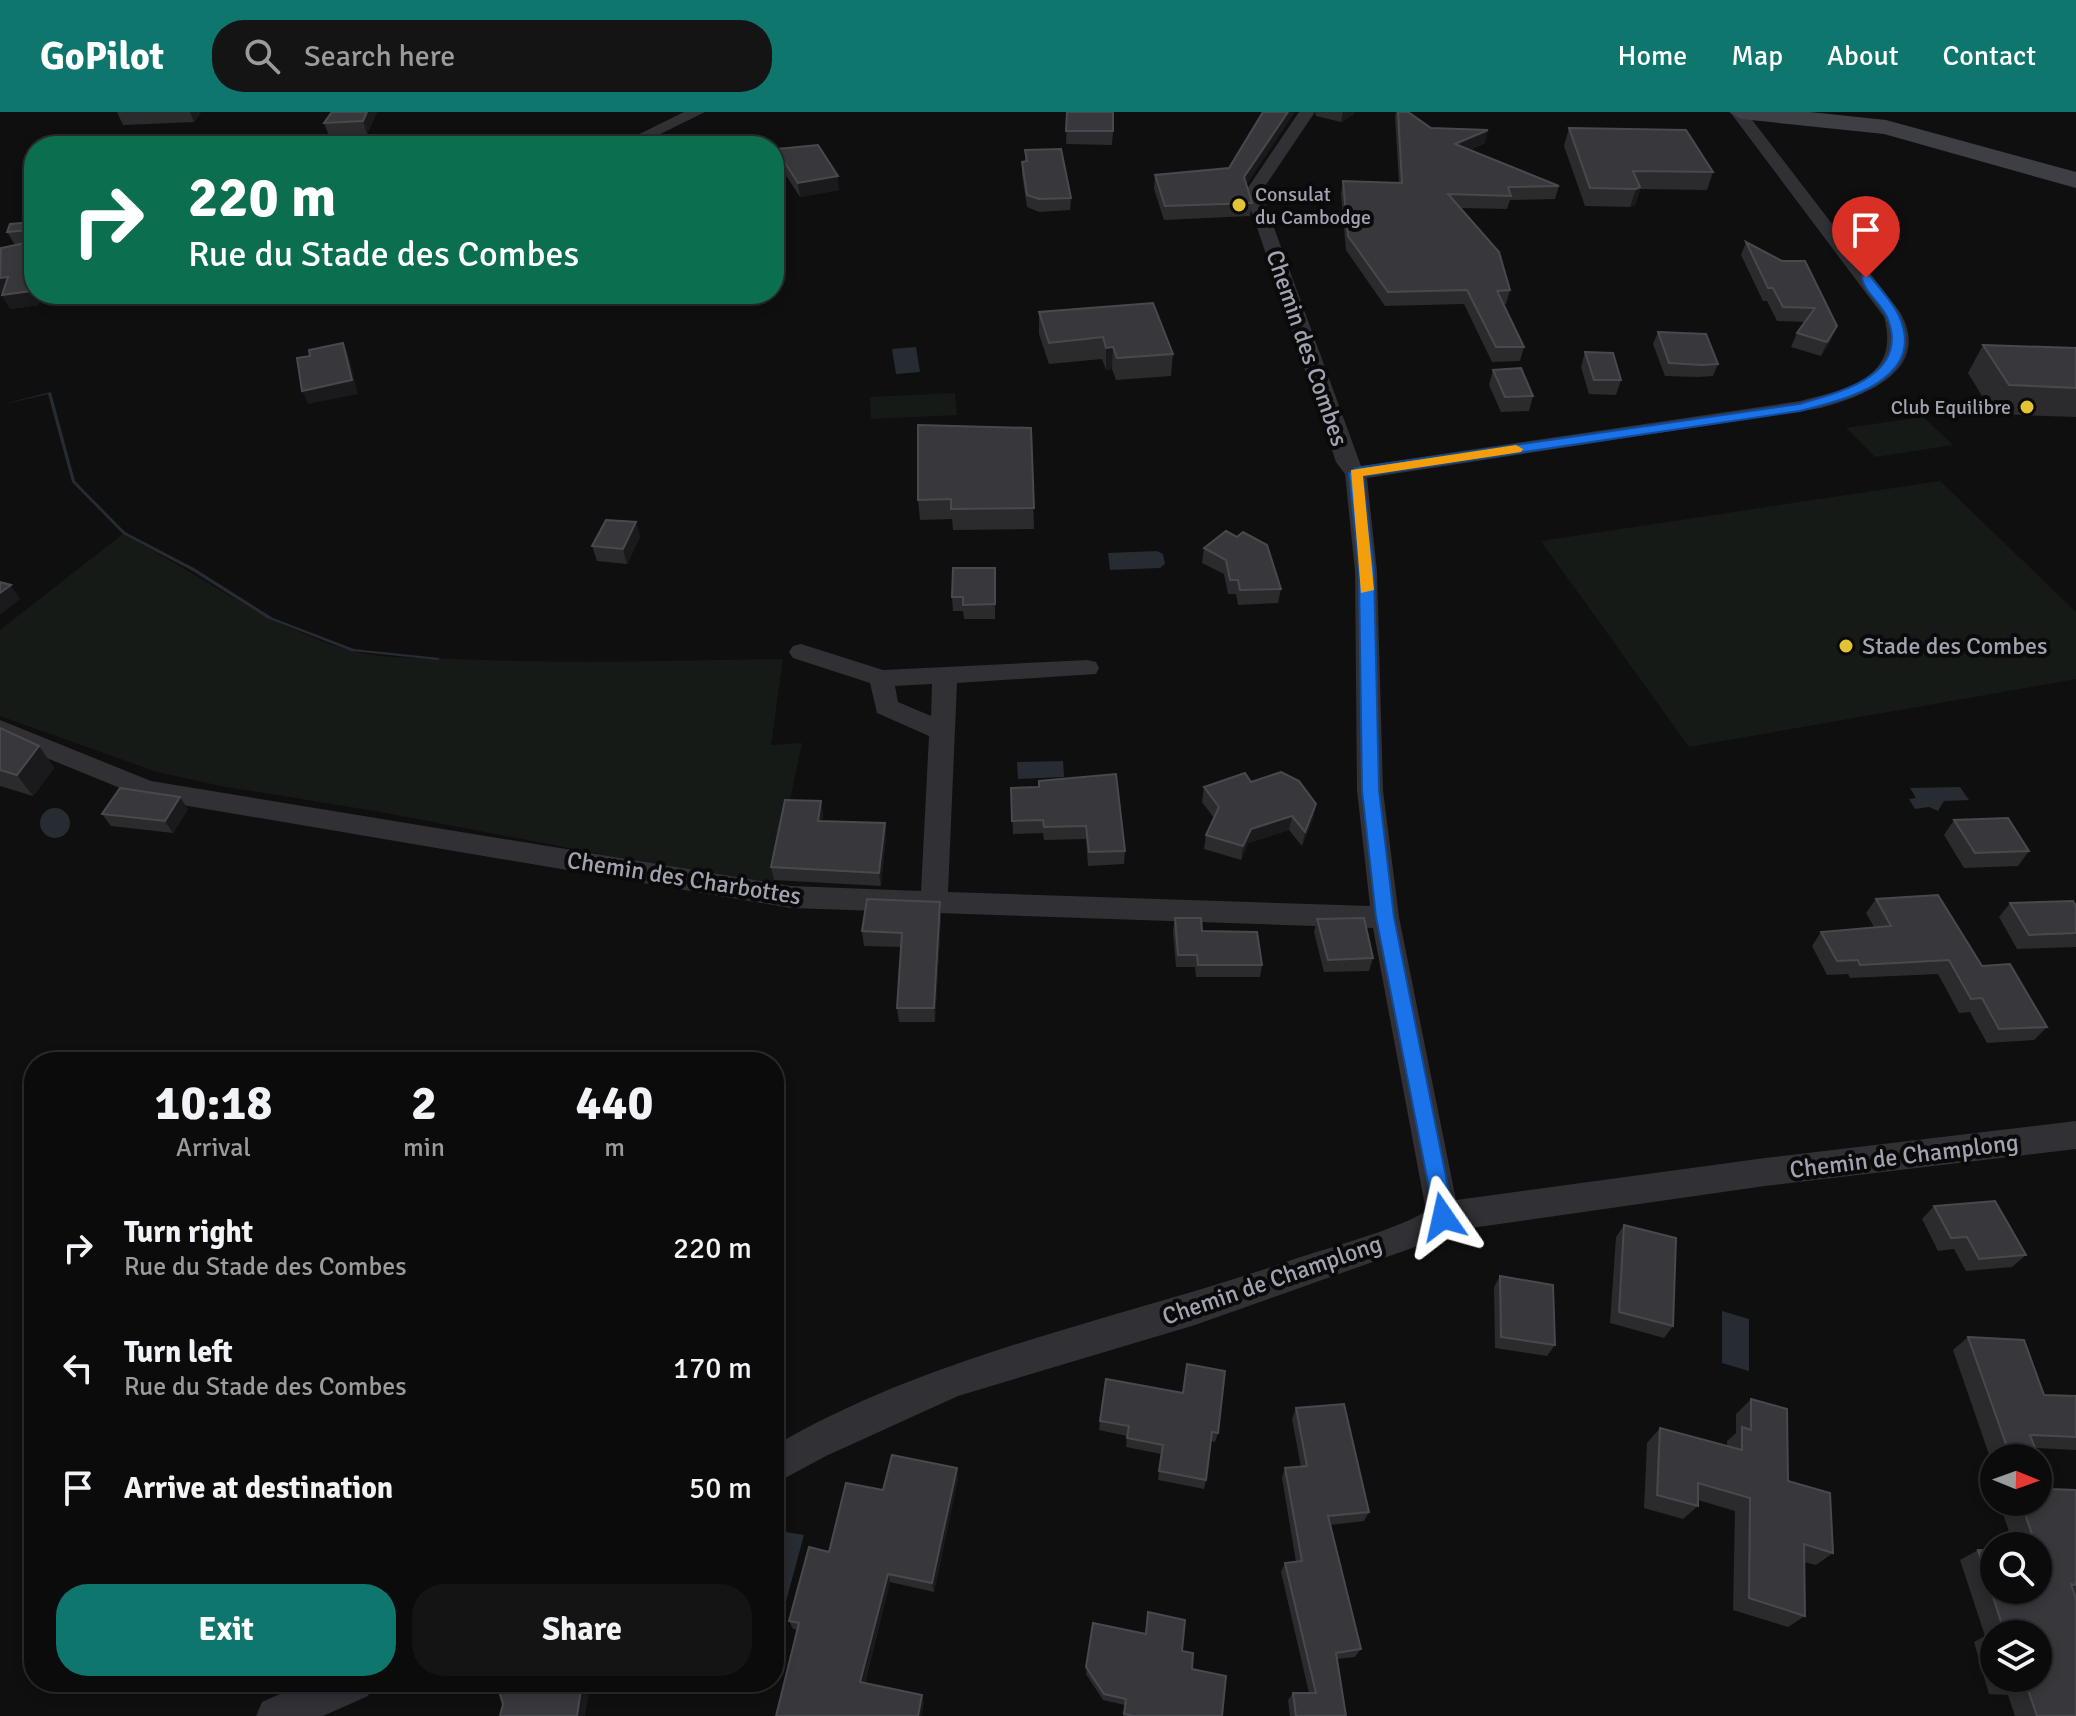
<!DOCTYPE html>
<style>
body{margin:0;font-family:Signika,sans-serif;background:#141415;color:#f1f3f6;height:100vh;display:flex;flex-direction:column;font-size:30px;white-space:nowrap}
*{box-sizing:border-box;margin:0}
p{font-size:26px;color:#9a9b9d}
.icon{flex:none;width:44px;height:44px;fill:none;stroke:currentColor;stroke-width:2;stroke-linecap:round;stroke-linejoin:round}
.map{position:relative;flex:1;overflow:hidden}
.sheet{position:absolute;left:24px;top:940px;width:760px;height:640px;display:flex;flex-direction:column;background:#0b0b0c;border-radius:32px;box-shadow:0 4px 12px #0003,0 0 0 2px #2b2b2d}
.sheet>*{flex:none}
.banner{position:absolute;left:24px;top:24px;width:760px;height:168px;border-radius:32px;box-shadow:0 4px 12px #0003,0 0 0 2px #2b2b2d;background:#0b6e4f;color:#fff;overflow:hidden}
.needle{width:52px;rotate:91deg}
.tools{position:absolute;left:1980px;top:1332px;display:grid;gap:16px}
.tools a{display:grid;place-items:center;width:72px;height:72px;border-radius:50%;background:#0b0b0c;box-shadow:0 4px 12px #0003,0 0 0 2px #2b2b2d;font-size:40px}
.pin{position:absolute;display:grid;place-items:center;width:68px;height:68px;color:#fff;margin:-82px -34px;border-radius:50% 50% 50% 0;rotate:-45deg;box-shadow:0 0 8px #0007}
.pin .icon{rotate:45deg}
.me{position:absolute;width:88px;margin:-44px;rotate:349deg;stroke-linejoin:round;filter:drop-shadow(0 0 6px #0008)}
.turn{display:flex;align-items:center;gap:28px;height:168px;padding:0 32px;font-size:36px}
.turn .icon{width:104px;height:104px;stroke-width:2.5}
.turn b{display:block;font-size:56px;line-height:68px}
.eta{display:flex;justify-content:space-evenly;align-items:center;height:136px;text-align:center}
.eta b{font-size:48px;font-weight:700;line-height:56px}
.button{display:flex;gap:16px;margin-top:auto;padding:16px 32px}
.button a{flex:1;height:92px;border-radius:32px;background:#0f766e;color:#fff;font-size:32px;font-weight:700;line-height:92px;text-align:center}
.button a+a{background:#141415;color:#f1f3f6}
ul{padding:0;list-style:none}
li{display:flex;align-items:center;gap:24px;height:120px;padding:0 32px}
li div{flex:1}
li b{display:block;font-size:30px}
li em{font-style:normal}
header{display:flex;align-items:center;gap:48px;box-sizing:border-box;height:112px;padding:0 40px;background:#0f766e;color:#fff}
header strong{font-size:38px}
nav{display:flex;gap:44px;margin-inline-start:auto;font-size:28px}
.search{width:560px;height:72px;background:#141415;display:flex;align-items:center;gap:20px;box-sizing:border-box;padding:0 28px;border-radius:32px;color:#9a9b9d;font-size:30px}
.map>svg:first-child{display:block}
</style>
<header>
<strong>GoPilot</strong>
<div class="search"><svg class="icon" aria-label="search" viewBox="0 0 24 24"><circle cx="10" cy="10" r="6"/><path d="M15 15l6 6"/></svg>Search here</div>
<nav><a>Home</a><a>Map</a><a>About</a><a>Contact</a></nav>
</header>
<div class="map">
<svg width="2076" height="1604" viewBox="0 0 2076 1604">
<rect width="100%" height="100%" fill="#0f0f10"/>
<g fill="#161a17">
<polygon points="955,281 957,303 871,307 870,285"/>
<polygon points="1923,305 1953,333 1875,345 1846,316"/>
<polygon points="1940,369 2076,500 2076,567 1689,635 1541,429"/>
<path d="M123,422C198,461 266,514 349,538C382,548 423,545 456,547C565,552 674,549 783,547L771,633L802,631L772,775L381,700L221,674L157,660L0,604V518Z"/>
</g>
<g fill="#272b32">
<polygon points="916,235 920,260 896,262 892,237"/>
<polygon points="51,280 75,369 125,420 194,456 273,506 354,537 440,546 438,548 351,539 267,506 191,458 123,422 72,370 48,282 0,293"/>
<polygon points="1157,439 1163,442 1165,452 1160,456 1110,458 1108,441"/>
<polygon points="1063,649 1064,665 1018,667 1017,650"/>
<polygon points="1960,675 1969,688 1944,689 1938,699 1929,695 1915,697 1909,687 1916,686 1910,676"/>
<circle cx="55" cy="711" r="15"/>
<polygon points="1722,1199 1749,1207 1749,1259 1722,1251"/>
<polygon points="774,1418 804,1423 785,1493 774,1491"/>
</g>
<g fill="none" stroke-linecap="round" stroke-linejoin="round">
<g fill="#303035" fill-rule="evenodd">
<polygon points="684,0 705,0 636,34 615,34"/>
<path d="M1299,0H1315L1261,80L1361,354L1800,289C1847,277 1901,266 1884,205L1730,0H1746L1900,200C1933,258 1865,284 1821,296L1367,366L1377,459L1383,678L1399,805L1456,1088L1765,1046L2076,1009V1037L1765,1074L1450,1119L1429,1130L1195,1213L958,1284L826,1344L774,1372V1334C931,1242 1113,1209 1283,1151C1319,1138 1398,1118 1426,1099L1373,816L791,796L147,687L0,627V608L151,669L791,774L921,779L929,624L877,601L870,571L793,546L789,540L793,534L801,532L883,558L1087,548L1096,550L1099,556L1096,562L957,571L948,780L1370,794L1357,678L1355,459L1345,362L1336,350L1245,80ZM932,572L931,604L898,590L895,574Z"/>
<polygon points="307,1570 374,1570 368,1584 323,1604 256,1604 262,1590"/>
</g>
<polygon fill="#3e3f44" fill-rule="evenodd" points="1729,0 1810,0 1886,8 2076,60 2076,76 1884,22 1741,7"/>
</g>
<g fill="#2b2b2e" fill-rule="evenodd">
<polygon points="117,0 201,0 194,10 123,13"/>
<polygon points="377,0 367,22 329,24 324,11"/>
<polygon points="1067,0 1113,19 1112,33 1066,32"/>
<polygon points="1315,0 1354,0 1354,2 1341,10 1316,4"/>
<polygon points="1396,0 1408,0 1431,16 1485,31 1470,38 1559,74 1555,87 1510,88 1507,97 1460,96 1510,178 1506,192 1504,192 1524,235 1520,249 1492,250 1464,192 1385,194 1346,138 1341,82 1343,69 1399,71 1395,5"/>
<polygon points="1569,16 1713,60 1707,78 1640,77 1635,93 1630,95 1585,94 1564,34"/>
<polygon points="776,37 839,78 800,85 778,51"/>
<polygon points="1025,38 1071,86 1070,98 1039,100 1027,95 1022,62 1022,50 1025,50"/>
<polygon points="1155,63 1246,73 1252,91 1250,104 1164,108 1154,77"/>
<polygon points="34,110 39,193 10,197 2,183 3,181 0,181 15,133 7,120"/>
<polygon points="1746,130 1782,149 1805,149 1831,228 1821,244 1791,235 1797,221 1806,210 1777,209 1767,189 1763,189 1741,143"/>
<polygon points="1039,200 1173,242 1171,264 1116,268 1112,257 1106,258 1102,247 1049,252 1039,222"/>
<polygon points="1658,220 1718,252 1713,264 1698,265 1665,264 1653,232"/>
<polygon points="1983,233 2076,236 2076,305 1993,302 1968,261"/>
<polygon points="1585,240 1621,268 1616,283 1589,282 1581,255"/>
<polygon points="1493,258 1533,284 1529,299 1501,300 1489,273"/>
<polygon points="1031,316 1034,417 953,418 952,407 920,408 918,388"/>
<polygon points="636,410 640,425 627,452 597,449 592,434"/>
<polygon points="1204,436 1281,477 1278,491 1238,493 1236,482 1228,482 1224,462 1202,451"/>
<polygon points="995,456 995,507 964,507 963,499 953,499 952,485"/>
<polygon points="0,616 39,634 54,656 33,684 0,674"/>
<polygon points="1251,670 1316,692 1313,706 1302,734 1289,718 1248,731 1241,748 1204,737 1206,723 1214,706 1202,690 1204,675"/>
<polygon points="1039,675 1125,739 1124,752 1088,754 1086,727 1044,728 1043,721 1013,722 1011,676"/>
<polygon points="821,689 823,702 822,709 885,711 886,724 881,774 774,768 771,755"/>
<polygon points="188,697 173,721 111,714 102,702"/>
<polygon points="1954,708 2029,739 2018,754 1964,756 1944,723"/>
<polygon points="1876,787 1982,854 2047,915 2034,928 1987,931 1970,900 1959,901 1938,862 1850,866 1848,862 1827,863 1812,834 1821,820 1874,815 1866,801"/>
<polygon points="2010,791 2076,794 2076,835 2017,837 1999,805"/>
<polygon points="941,804 935,910 899,910 897,896 901,835 864,834 862,819"/>
<polygon points="1175,806 1202,819 1262,853 1260,865 1196,865 1195,855 1176,855 1173,819"/>
<polygon points="1317,807 1373,846 1369,859 1324,860 1314,820"/>
<polygon points="1934,1094 2026,1143 2012,1155 1966,1159 1954,1137 1938,1139 1922,1107"/>
<polygon points="1624,1113 1673,1214 1664,1226 1610,1211 1616,1125"/>
<polygon points="1500,1164 1555,1233 1547,1244 1495,1236 1494,1175"/>
<path d="M1968,1225L2044,1283L2076,1284V1338L2035,1336L2051,1377L2076,1378V1484H2075L2076,1604H2015L2008,1583L1989,1582L1974,1530L1985,1524L1960,1448L1978,1438L2038,1478V1434H2014L1999,1390H2038V1346H1994V1357L1953,1238ZM1994,1522L2038,1566H1994Z"/>
<polygon points="1751,1287 1788,1369 1833,1441 1816,1453 1804,1450 1805,1504 1788,1515 1733,1498 1735,1399 1698,1388 1698,1394 1683,1407 1644,1396 1647,1331 1660,1316 1727,1334 1727,1329 1736,1321 1736,1302"/>
<polygon points="1296,1296 1369,1400 1364,1409 1330,1413 1361,1537 1355,1545 1337,1547 1346,1604 1290,1604 1288,1588 1293,1581 1309,1581 1281,1460 1285,1451 1296,1450 1282,1366 1285,1356 1301,1355 1292,1307"/>
<polygon points="1100,1309 1218,1321 1215,1330 1211,1329 1206,1368 1204,1377 1158,1368 1161,1342 1126,1335 1127,1324 1099,1318"/>
<polygon points="1994,1357 1994,1375 1989,1360"/>
<polygon points="958,1366 934,1480 890,1470 865,1571 924,1590 921,1604 776,1604 797,1518 793,1517 789,1509 829,1440"/>
<polygon points="1148,1500 1182,1539 1192,1557 1222,1604 1123,1604 1125,1593 1103,1588 1086,1562 1093,1511 1145,1522"/>
</g>
<g fill="#1a1a1c">
<polygon points="190,0 201,0 194,10"/>
<polygon points="367,0 377,0 367,22 363,9"/>
<polygon points="1288,0 1295,0 1243,78 1244,65"/>
<polygon points="1343,0 1354,0 1354,2 1341,10"/>
<polygon points="1488,18 1485,31 1453,45 1455,32"/>
<polygon points="838,64 839,78 800,85 798,71"/>
<polygon points="1640,75 1635,93 1630,95 1636,77"/>
<polygon points="8,165 15,179 0,181 0,166"/>
<polygon points="34,168 34,182 42,182 39,193 10,197 2,183"/>
<polygon points="1837,214 1831,228 1821,244 1827,230"/>
<polygon points="343,231 349,245 358,282 308,292 302,279"/>
<polygon points="1113,235 1112,257 1106,258 1106,236"/>
<polygon points="636,410 640,425 627,452 623,437"/>
<polygon points="11,473 20,487 0,503 0,481"/>
<polygon points="39,634 54,656 33,684 17,663"/>
<polygon points="180,685 188,697 173,721 165,709"/>
<polygon points="821,689 823,702 820,722 818,709"/>
<polygon points="1316,692 1313,706 1302,734 1305,720"/>
<polygon points="1292,704 1289,718 1248,731 1241,748 1243,734 1251,717"/>
<polygon points="885,711 886,724 881,774 879,761"/>
<polygon points="940,790 941,804 935,910 934,896"/>
<polygon points="957,1356 958,1366 934,1480 932,1471"/>
<polygon points="888,1462 890,1470 863,1577 860,1570"/>
<polygon points="564,1570 570,1570 575,1587 568,1580"/>
<polygon points="582,1570 591,1570 585,1604 577,1604"/>
<polygon points="922,1583 924,1590 921,1604 918,1604"/>
</g>
<g fill="#38383c" stroke="#48494e" stroke-width="2">
<polygon points="332,0 367,0 363,9 324,11"/>
<polygon points="1067,0 1113,0 1113,19 1066,19"/>
<polygon points="1263,0 1288,0 1244,65 1252,91 1165,94 1155,63 1229,56"/>
<polygon points="1398,0 1408,0 1431,16 1488,18 1455,32 1559,74 1508,75 1511,84 1448,82 1499,140 1510,178 1497,179 1524,235 1496,235 1467,178 1388,180 1348,124 1343,69 1402,71"/>
<polygon points="1569,16 1686,18 1713,60 1633,59 1640,75 1636,77 1590,76"/>
<polygon points="818,33 838,64 798,71 776,37"/>
<polygon points="1061,37 1071,86 1039,87 1027,83 1022,50 1027,49 1025,38"/>
<polygon points="34,110 34,168 31,179 2,183 8,165 0,166 1,136 30,130 29,118 7,120 10,112"/>
<polygon points="1746,130 1782,149 1805,149 1837,214 1827,230 1797,221 1815,196 1783,195 1773,176 1768,176"/>
<polygon points="1153,191 1173,242 1117,246 1113,235 1106,236 1103,225 1049,231 1039,200"/>
<polygon points="1658,220 1706,222 1718,252 1702,253 1669,251"/>
<polygon points="343,231 352,268 302,279 297,246 310,244 309,238"/>
<polygon points="1983,233 2076,236 2076,276 2009,273"/>
<polygon points="1585,240 1613,241 1621,268 1594,268"/>
<polygon points="1521,256 1533,284 1505,285 1493,258"/>
<polygon points="918,313 1031,316 1034,396 951,397 951,387 918,388"/>
<polygon points="606,408 636,410 623,437 592,434"/>
<polygon points="1226,419 1237,425 1243,420 1267,433 1281,477 1240,478 1238,468 1230,468 1226,448 1204,436"/>
<polygon points="953,456 995,456 995,492 963,493 963,485 952,485"/>
<polygon points="0,470 11,473 0,481"/>
<polygon points="0,616 39,634 17,663 0,658"/>
<polygon points="1281,660 1299,669 1316,692 1305,720 1292,704 1251,717 1243,734 1206,723 1219,695 1204,675 1245,661 1251,670"/>
<polygon points="1116,662 1125,739 1089,740 1086,714 1044,715 1043,708 1012,709 1011,676 1039,675 1039,669"/>
<polygon points="120,676 180,685 165,709 102,702"/>
<polygon points="785,688 821,689 818,709 885,711 879,761 771,755"/>
<polygon points="2008,706 2029,739 1975,741 1954,708"/>
<polygon points="1938,783 1982,854 2010,852 2047,915 1999,917 1982,886 1971,887 1949,848 1860,853 1858,848 1837,849 1821,820 1891,814 1876,787"/>
<polygon points="867,787 940,790 934,896 897,896 902,821 862,819"/>
<polygon points="2073,789 2076,794 2076,821 2029,823 2010,791"/>
<polygon points="1175,806 1201,806 1202,819 1257,820 1262,853 1198,853 1197,843 1178,843"/>
<polygon points="1364,806 1373,846 1328,848 1317,807"/>
<polygon points="1995,1089 2026,1143 1979,1147 1967,1125 1951,1126 1934,1094"/>
<polygon points="1624,1113 1676,1126 1673,1214 1619,1200"/>
<polygon points="1500,1164 1553,1173 1555,1233 1501,1225"/>
<polygon points="1968,1225 2024,1228 2044,1283 2076,1284 2076,1325 2030,1323 2051,1377 2076,1378 2076,1473 2071,1472 2076,1487 2076,1604 2037,1604 2027,1575 2008,1573 2006,1566 2038,1566 2038,1522 2005,1522 1978,1438 1994,1439 1994,1478 2038,1478 2038,1434 2036,1434 2021,1390 2038,1390 2038,1346 2011,1346"/>
<polygon points="1187,1252 1225,1259 1218,1321 1212,1320 1206,1368 1159,1359 1163,1333 1127,1326 1129,1314 1100,1309 1106,1267 1183,1281"/>
<polygon points="1751,1287 1787,1297 1788,1369 1830,1381 1833,1441 1804,1432 1805,1504 1749,1486 1750,1386 1698,1371 1698,1394 1657,1383 1660,1316 1742,1338 1742,1315 1751,1318"/>
<polygon points="1344,1292 1369,1400 1328,1404 1361,1537 1336,1541 1346,1604 1296,1604 1293,1581 1316,1581 1285,1451 1302,1449 1285,1356 1307,1354 1296,1296"/>
<polygon points="892,1343 957,1356 932,1471 888,1462 860,1570 922,1583 918,1604 776,1604 799,1511 789,1509 809,1435 829,1440 846,1371 883,1378"/>
<polygon points="1148,1500 1185,1508 1182,1539 1193,1541 1192,1557 1226,1564 1222,1604 1133,1604 1124,1602 1126,1587 1104,1582 1086,1555 1093,1511 1146,1522"/>
<polygon points="496,1570 564,1570 568,1580 575,1570 582,1570 577,1604 500,1604 503,1592"/>
</g>
<path fill="#1a73e8" stroke="#114b97" stroke-width="2" d="M1862,164H1870C1879,176 1893,190 1899,204C1928,268 1844,288 1800,299L1363,364L1374,459L1379,678L1394,805L1454,1105L1451,1112L1443,1115L1436,1112L1376,805L1362,678L1359,459L1349,361L1356,356L1799,292C1841,280 1911,263 1887,205C1881,191 1862,178 1862,164Z"/>
<polygon fill="#f59e0b" points="1516,333 1523,337 1521,340 1363,364 1374,478 1361,481 1351,358"/>
<g fill="#e2c335" stroke="#0a0a0b" stroke-width="3">
<circle cx="1239" cy="93" r="8"/>
<circle cx="2027" cy="295" r="8"/>
<circle cx="1846" cy="534" r="8"/>
</g>
<g text-anchor="middle" stroke-width="8" stroke-linejoin="round" paint-order="stroke">
<g font-size="20" fill="#a1a3b0" stroke="#0a0a0b" text-anchor="start">
<text x="1255" y="89">Consulat<tspan x="1255" dy="23">du Cambodge</tspan></text>
<text x="2011" y="302" text-anchor="end">Club Equilibre</text>
</g>
<g font-size="24" fill="#a1a3b0" stroke="#0a0a0b">
<text transform="translate(1307 236) rotate(71)" y="8">Chemin des Combes</text>
<text transform="translate(684 766) rotate(9)" y="8">Chemin des Charbottes</text>
<text transform="translate(1904 1044) rotate(-7)" y="8">Chemin de Champlong</text>
<text transform="translate(1272 1168) rotate(-19)" y="8">Chemin de Champlong</text>
</g>
<g font-size="24" fill="#a1a3b0" stroke="#0a0a0b" text-anchor="start">
<text x="1862" y="542">Stade des Combes</text>
</g>
</g>
</svg>
<div class="tools">
<a><svg class="needle" viewBox="-14 -14 28 28"><path d="M0-13l5 13h-10z" fill="#e53935"/><path d="M0 13l5-13h-10z" fill="#9a9b9d"/></svg></a>
<a><svg class="icon" aria-label="search" viewBox="0 0 24 24"><circle cx="10" cy="10" r="6"/><path d="M15 15l6 6"/></svg></a>
<a><svg class="icon" aria-label="layers" viewBox="0 0 24 24"><path d="M12 4l9 5-9 5-9-5zM3 14l9 5 9-5"/></svg></a>
</div>
<div class="pin" style="left:1866px;top:166px;background:#d93025"><svg class="icon" aria-label="arrive" viewBox="0 0 24 24"><path d="M6 21V4h12l-3 4 3 4H6"/></svg></div>
<svg class="me" style="left:1443px;top:1105px" viewBox="-20 -20 40 40"><path d="M0-17L14 15 0 8-14 15z" fill="#1a73e8" stroke="#fff" stroke-width="4"/></svg>
<div class="banner">
<div class="turn"><svg class="icon" aria-label="right" viewBox="0 0 24 24"><path d="M7 20v-9h11M14 6l5 5-5 5"/></svg><div><b>220 m</b>Rue du Stade des Combes</div></div>
</div>
<section class="sheet">
<div class="eta">
<div><b>10:18</b><p>Arrival</p></div>
<div><b>2</b><p>min</p></div>
<div><b>440</b><p>m</p></div>
</div>
<ul>
<li><svg class="icon" aria-label="right" viewBox="0 0 24 24"><path d="M7 20v-9h11M14 6l5 5-5 5"/></svg><div><b>Turn right</b><p>Rue du Stade des Combes</p></div><em>220 m</em></li>
<li><svg class="icon" aria-label="left" viewBox="0 0 24 24"><path d="M17 20v-9H6M10 6l-5 5 5 5"/></svg><div><b>Turn left</b><p>Rue du Stade des Combes</p></div><em>170 m</em></li>
<li><svg class="icon" aria-label="arrive" viewBox="0 0 24 24"><path d="M6 21V4h12l-3 4 3 4H6"/></svg><div><b>Arrive at destination</b></div><em>50 m</em></li>
</ul>
<div class="button"><a>Exit</a><a>Share</a></div>
</section>
</div>
